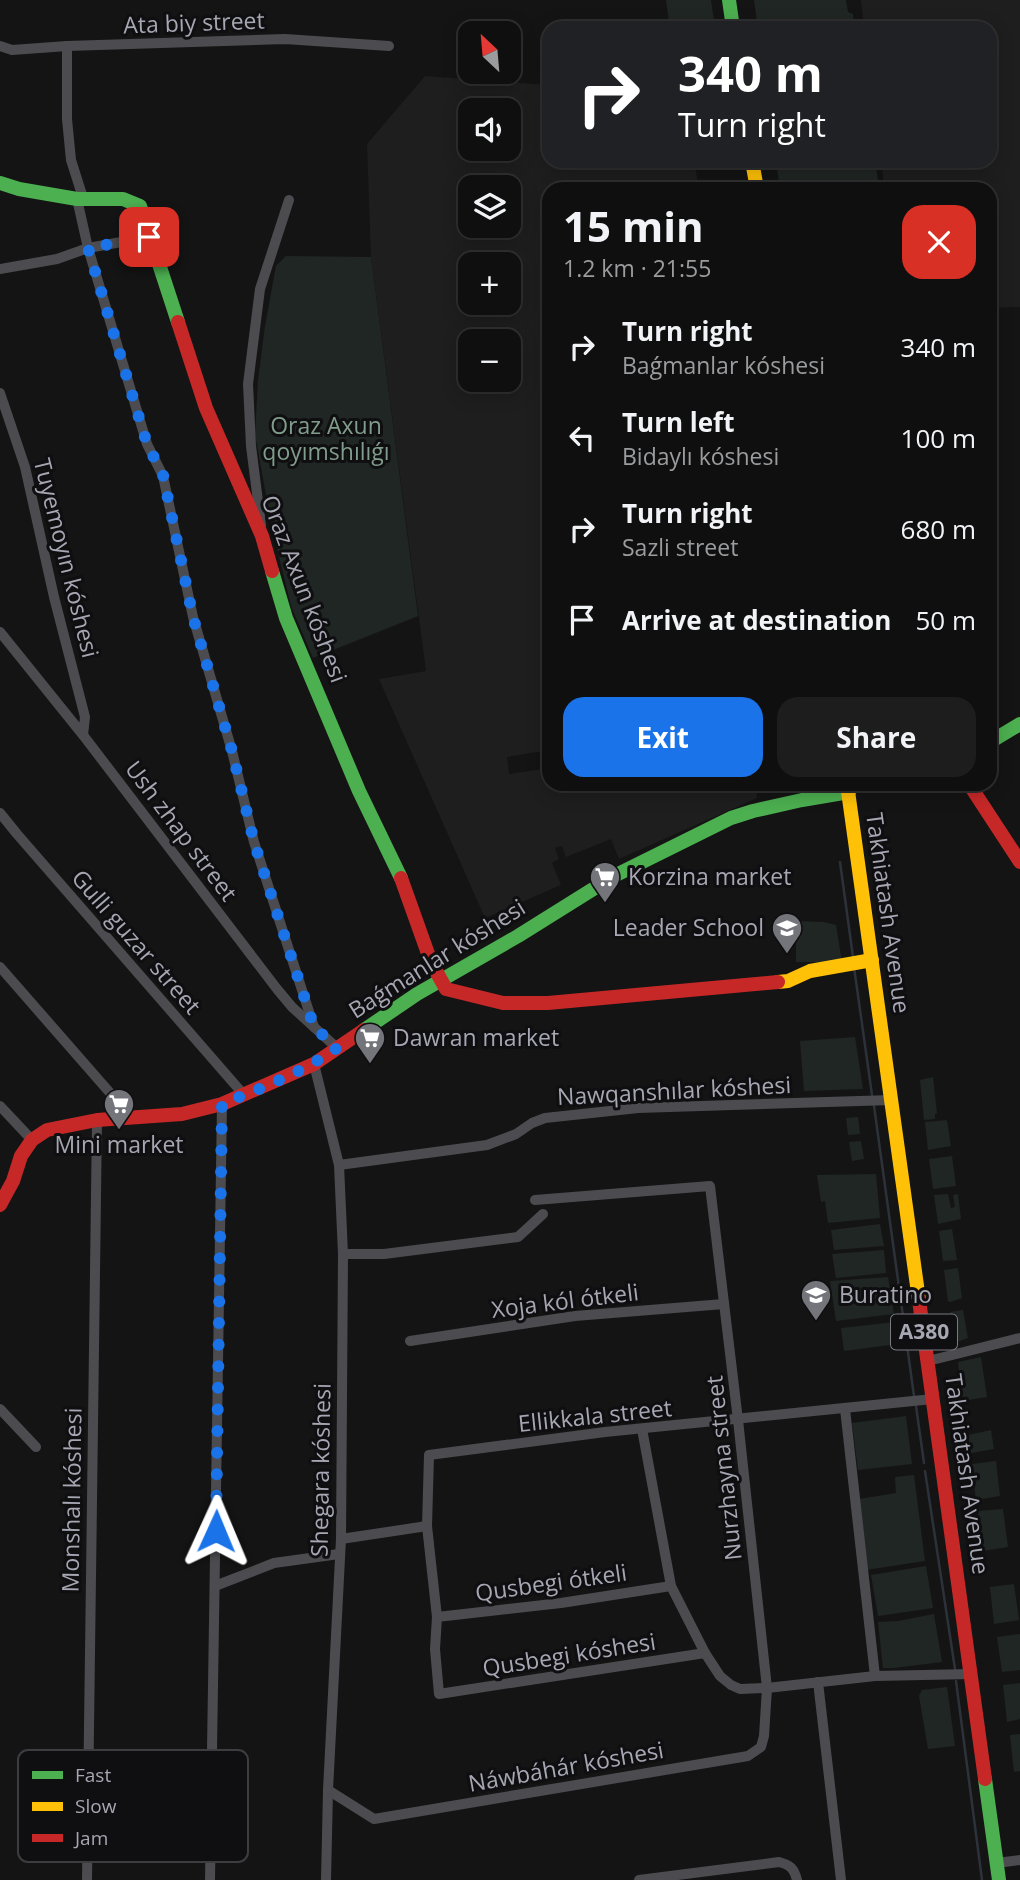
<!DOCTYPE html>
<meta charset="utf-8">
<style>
body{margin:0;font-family:"Open Sans",sans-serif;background:#1d1d1d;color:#f1f3f6;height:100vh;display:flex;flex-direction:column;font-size:26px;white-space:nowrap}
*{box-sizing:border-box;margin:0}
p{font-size:23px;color:#9b9c9e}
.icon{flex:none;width:38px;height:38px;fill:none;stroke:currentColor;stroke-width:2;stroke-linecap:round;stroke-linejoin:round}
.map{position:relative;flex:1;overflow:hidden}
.drawer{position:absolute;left:542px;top:182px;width:455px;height:609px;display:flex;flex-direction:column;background:#0f0f0f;border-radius:21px;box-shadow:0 4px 18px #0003,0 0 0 2px #2f2f2f}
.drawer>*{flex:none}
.banner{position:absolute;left:542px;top:21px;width:455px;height:147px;border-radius:21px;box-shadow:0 4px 18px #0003,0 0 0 2px #2f2f2f;background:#202124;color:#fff;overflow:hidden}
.needle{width:46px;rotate:334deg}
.fabs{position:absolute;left:458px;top:21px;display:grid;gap:14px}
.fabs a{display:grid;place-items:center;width:63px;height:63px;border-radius:14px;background:#0f0f0f;box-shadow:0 4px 18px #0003,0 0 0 2px #2f2f2f;font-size:35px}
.pin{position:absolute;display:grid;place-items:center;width:60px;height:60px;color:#fff;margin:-30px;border-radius:14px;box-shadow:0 4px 10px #0006}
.me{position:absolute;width:77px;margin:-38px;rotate:1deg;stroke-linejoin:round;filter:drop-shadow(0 0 5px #0008)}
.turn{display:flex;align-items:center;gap:24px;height:147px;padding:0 21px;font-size:32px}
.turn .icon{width:91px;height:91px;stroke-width:2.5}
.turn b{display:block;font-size:49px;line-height:60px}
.round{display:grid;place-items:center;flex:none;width:74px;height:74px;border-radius:21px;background:#1d1d1d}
.head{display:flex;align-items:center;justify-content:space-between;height:119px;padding:0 21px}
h1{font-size:42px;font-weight:700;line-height:52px}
.action{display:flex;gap:14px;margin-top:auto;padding:14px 21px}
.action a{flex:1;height:80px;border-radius:21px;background:#1a73e8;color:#fff;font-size:28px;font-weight:700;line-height:80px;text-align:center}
.action a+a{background:#1d1d1d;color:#f1f3f6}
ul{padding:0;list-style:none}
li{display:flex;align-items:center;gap:21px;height:91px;padding:0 21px}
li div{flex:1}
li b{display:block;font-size:26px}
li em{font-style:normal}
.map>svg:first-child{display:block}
</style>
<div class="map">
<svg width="1020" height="1880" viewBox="0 0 1020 1880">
<rect width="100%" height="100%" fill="#141414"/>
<g fill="#1e1e1f" fill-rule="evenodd">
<polygon points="861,0 1020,0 1020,307 991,308 990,189 884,189 882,166 940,164 940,161 990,161 990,28 864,28"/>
<path d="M425,76L549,85L550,161H694L699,189H550L549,750L507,757L509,774L549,768L550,784H756L757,798L619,859L611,839L566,857L562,846L555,848L559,859L552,863L561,885L485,918L379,679L426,671L371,257L367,144ZM509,110V149H471V110ZM509,187V226H471V187ZM509,264V303H471V264ZM509,341V380H471V341Z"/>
</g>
<g fill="#202623">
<polygon points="666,0 711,0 715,28 670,28"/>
<polygon points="754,0 846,0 848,12 853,14 854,28 758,28"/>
<polygon points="776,161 845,161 850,167 876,165 879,189 780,189"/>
<polygon points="286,256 371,257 418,616 313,658 291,606 271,523 255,434 258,381 265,326 276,266"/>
<polygon points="796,921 824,922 836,925 842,962 796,962"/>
<polygon points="855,1037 863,1089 804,1091 800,1041"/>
<polygon points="933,1077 937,1113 935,1114 935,1119 924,1120 920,1080"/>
<polygon points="858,1117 860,1134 848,1135 846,1118"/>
<polygon points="947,1120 951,1146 928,1150 925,1122"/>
<polygon points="861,1141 864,1159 852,1161 849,1142"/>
<polygon points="952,1156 956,1186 933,1189 929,1159"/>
<polygon points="876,1174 880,1218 828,1223 825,1201 821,1202 817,1175"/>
<polygon points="948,1194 951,1208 955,1207 953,1195 958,1194 961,1219 938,1224 934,1195"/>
<polygon points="880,1224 884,1246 834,1250 831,1230"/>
<polygon points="952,1229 957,1260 943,1261 939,1231"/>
<polygon points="884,1250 886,1273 836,1278 832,1254"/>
<polygon points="958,1268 962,1298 950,1302 948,1301 944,1270"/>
<polygon points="888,1277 894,1314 836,1321 830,1281"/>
<polygon points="963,1310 968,1338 954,1343 950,1312"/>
<polygon points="895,1322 898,1344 844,1351 841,1328"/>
<polygon points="981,1357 987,1397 962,1401 958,1362"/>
<polygon points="906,1416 912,1464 858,1470 852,1423"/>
<polygon points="991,1430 994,1449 971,1453 968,1435"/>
<polygon points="996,1461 1000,1496 976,1500 972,1464"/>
<polygon points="914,1475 925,1561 866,1570 859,1499 896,1493 895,1477"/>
<polygon points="1003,1509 1008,1547 983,1551 978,1511"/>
<polygon points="926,1566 933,1608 878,1616 871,1575"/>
<polygon points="1014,1584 1019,1620 994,1624 990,1587"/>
<polygon points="934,1614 942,1662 894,1668 883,1668 878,1622 899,1621"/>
<polygon points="1020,1634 1020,1670 1002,1672 997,1637"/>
<polygon points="1020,1683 1020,1719 1007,1722 1003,1685"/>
<polygon points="947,1687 955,1746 928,1749 919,1696 922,1690"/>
<polygon points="1020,1734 1020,1771 1014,1772 1010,1735"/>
</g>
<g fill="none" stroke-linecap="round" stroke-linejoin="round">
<g stroke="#2d313a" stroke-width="2.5">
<polyline points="840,862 853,957"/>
<polyline points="854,967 872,1095"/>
<polyline points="874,1106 914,1396"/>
<polyline points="916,1406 924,1463"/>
<polyline points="925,1471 955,1669"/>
<polyline points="956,1681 982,1880"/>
</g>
<g stroke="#4c4c50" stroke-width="10">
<polyline points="0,46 12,50 67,46 285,39 389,46"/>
<polyline points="67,46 67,119 71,160 84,201"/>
<polyline points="77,199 88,248 147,444 163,476 193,617 232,751 254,842 314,1027"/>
<polyline points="0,269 57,259 88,248 149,237"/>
<polyline points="0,393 25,467 54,597 85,717 83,735"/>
<polyline points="261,525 251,446 248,384 260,289 289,200"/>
<polyline points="0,632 83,735 277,989 292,1007 337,1048"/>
<polyline points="0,813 17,834 244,1095"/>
<polyline points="0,967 132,1118"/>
<polyline points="314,1064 339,1165 343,1254 341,1539 328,1790 326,1880"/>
<polyline points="0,1106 32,1140"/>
<polyline points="339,1165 487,1145 516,1134 532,1123 545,1118 638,1108 892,1100"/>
<polyline points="343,1254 384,1254 518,1237 543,1214"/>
<polyline points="410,1341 575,1316 724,1304"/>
<polyline points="928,1361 1020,1338"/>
<polyline points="0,1409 36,1447"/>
<polyline points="845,1409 875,1676"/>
<polyline points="642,1429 671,1586 705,1653 720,1676 731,1685 740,1689 767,1688 875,1676 972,1674"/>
<polyline points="341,1539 427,1526"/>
<polyline points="215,1586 274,1563 339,1554"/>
<polyline points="437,1617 561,1603 671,1586"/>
<polyline points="705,1653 439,1694 435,1649 437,1617 427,1526 429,1455 605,1432 933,1399"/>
<polyline points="818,1682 841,1880"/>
<polyline points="328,1790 374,1819 748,1756 761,1747 764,1736 767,1688 738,1420 710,1186 535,1200"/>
<polyline points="997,1863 1020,1860"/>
<polyline points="87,1880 97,1120"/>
<polyline points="210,1880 222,1104"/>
<path d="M639,1880L779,1862C790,1865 794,1868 797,1880"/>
</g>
<g stroke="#4caf50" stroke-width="14">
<polyline points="729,0 733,28"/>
<polyline points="0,183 19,189 77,199 123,199 140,206 178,322"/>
<polyline points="272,571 286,618 359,791 401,878"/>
<polyline points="990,742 1020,724"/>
<polyline points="364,1030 417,994 518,936 614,876 731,818 753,811 802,800 849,792"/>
<polyline points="985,1779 999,1880"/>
</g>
<g stroke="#ffc107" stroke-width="14">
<polyline points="752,161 757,189"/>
<polyline points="847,784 919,1300"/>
<polyline points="778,982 788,981 810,971 872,960"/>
</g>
<g stroke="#c62828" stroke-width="14">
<polyline points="178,322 206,408 262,536 272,571"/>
<polyline points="969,784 1020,862"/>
<polyline points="401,878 431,962 446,989 503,1003 548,1003 778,982"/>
<polyline points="0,1205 13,1181 21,1156 32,1140 47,1130 97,1120 182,1114 222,1104 314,1064 364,1030"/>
<polyline points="919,1300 985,1779"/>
</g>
</g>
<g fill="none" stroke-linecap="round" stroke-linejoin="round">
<path stroke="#1a73e8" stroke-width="12" stroke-dasharray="0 21.6" d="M149,237L88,248L147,444L163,475L193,617L232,751L254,842L314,1027L337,1048C301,1073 262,1088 222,1104L216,1531"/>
</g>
<defs>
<g id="supermarket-pin" transform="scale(1.575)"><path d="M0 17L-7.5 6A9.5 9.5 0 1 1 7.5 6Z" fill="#74747b" stroke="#0f0e10"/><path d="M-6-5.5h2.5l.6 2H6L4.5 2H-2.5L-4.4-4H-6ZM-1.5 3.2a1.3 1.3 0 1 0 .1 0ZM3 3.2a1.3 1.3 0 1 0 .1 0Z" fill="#fff"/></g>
<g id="school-pin" transform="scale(1.575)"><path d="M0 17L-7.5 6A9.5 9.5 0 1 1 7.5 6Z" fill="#74747b" stroke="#0f0e10"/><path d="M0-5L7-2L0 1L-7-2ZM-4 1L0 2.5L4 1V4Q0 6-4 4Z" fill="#fff"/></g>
</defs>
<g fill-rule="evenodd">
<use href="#supermarket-pin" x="605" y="877"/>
<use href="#school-pin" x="787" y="928"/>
<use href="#supermarket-pin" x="370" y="1038"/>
<use href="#supermarket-pin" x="119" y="1104"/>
<use href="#school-pin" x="816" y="1295"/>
</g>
<g text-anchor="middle" stroke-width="6" stroke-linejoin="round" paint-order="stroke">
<rect fill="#0f0e10" stroke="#797982" stroke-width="2" x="891" y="1314.5" width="66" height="35" rx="5"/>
<g font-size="21" font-weight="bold" fill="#a7a7b3">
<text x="924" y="1339">A380</text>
</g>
<g font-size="23" fill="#a7a7b3" stroke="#0f0e10">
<text transform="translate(194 23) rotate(-2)" y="8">Ata biy street</text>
<text transform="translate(66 558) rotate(76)" y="8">Tuyemoyın kóshesi</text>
<text transform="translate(304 589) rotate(69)" y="8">Oraz Axun kóshesi</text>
<text transform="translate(181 831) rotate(53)" y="8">Ush zhap street</text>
<text transform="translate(888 913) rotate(82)" y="8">Takhiatash Avenue</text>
<text transform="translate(136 942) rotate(49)" y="8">Gulli guzar street</text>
<text transform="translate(437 959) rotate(-32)" y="8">Baǵmanlar kóshesi</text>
<text transform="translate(674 1091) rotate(-3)" y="8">Nawqanshılar kóshesi</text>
<text transform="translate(565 1301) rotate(-7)" y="8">Xoja kól ótkeli</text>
<text transform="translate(595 1416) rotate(-6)" y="8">Ellikkala street</text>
<text transform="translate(724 1468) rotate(-96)" y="8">Nurzhayna street</text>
<text transform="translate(321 1470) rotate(-89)" y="8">Shegara kóshesi</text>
<text transform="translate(967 1474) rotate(82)" y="8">Takhiatash Avenue</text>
<text transform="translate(72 1500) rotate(-89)" y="8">Monshalı kóshesi</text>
<text transform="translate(551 1583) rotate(-8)" y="8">Qusbegi ótkeli</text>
<text transform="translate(569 1655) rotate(-9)" y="8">Qusbegi kóshesi</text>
<text transform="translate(566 1767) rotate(-10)" y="8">Náwbáhár kóshesi</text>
</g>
<g font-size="23" fill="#809c8a" stroke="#0f0e10">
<text x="326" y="434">Oraz Axun<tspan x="326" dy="26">qoyımshılıǵı</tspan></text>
</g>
<g font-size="23" fill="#a7a7b3" stroke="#0f0e10" text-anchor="start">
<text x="628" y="885">Korzina market</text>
<text x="764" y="936" text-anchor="end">Leader School</text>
<text x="393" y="1046">Dawran market</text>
<text x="119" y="1153" text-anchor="middle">Mini market</text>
<text x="839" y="1303">Buratino</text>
</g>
</g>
<rect x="18" y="1750" width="230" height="112" rx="10" fill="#0f0e10" stroke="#3d3c41" stroke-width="2"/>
<rect x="32" y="1771" width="31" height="8" fill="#4caf50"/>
<rect x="32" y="1802" width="31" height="9" fill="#ffc107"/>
<rect x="32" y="1834" width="31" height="8" fill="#c62828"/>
<g font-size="19" fill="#a7a7b3">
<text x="75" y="1782">Fast</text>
<text x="75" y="1813">Slow</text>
<text x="75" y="1845">Jam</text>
</g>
</svg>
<div class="fabs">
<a><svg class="needle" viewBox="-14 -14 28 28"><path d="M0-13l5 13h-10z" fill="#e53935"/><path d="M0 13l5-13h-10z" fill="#9b9c9e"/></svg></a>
<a><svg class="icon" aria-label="sound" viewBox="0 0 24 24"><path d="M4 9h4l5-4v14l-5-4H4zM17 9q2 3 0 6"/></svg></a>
<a><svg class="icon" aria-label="layers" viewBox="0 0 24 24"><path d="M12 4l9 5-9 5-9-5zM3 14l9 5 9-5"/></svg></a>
<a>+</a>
<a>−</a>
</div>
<div class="pin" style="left:149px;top:237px;background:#d93025"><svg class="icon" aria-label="arrive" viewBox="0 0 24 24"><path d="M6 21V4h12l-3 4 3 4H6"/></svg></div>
<svg class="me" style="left:216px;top:1531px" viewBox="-20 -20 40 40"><path d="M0-17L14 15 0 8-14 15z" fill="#1a73e8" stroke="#fff" stroke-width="4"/></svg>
<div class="banner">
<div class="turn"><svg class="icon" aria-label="right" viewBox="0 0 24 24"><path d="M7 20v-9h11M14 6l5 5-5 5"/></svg><div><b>340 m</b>Turn right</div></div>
</div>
<section class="drawer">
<div class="head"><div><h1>15 min</h1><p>1.2 km · 21:55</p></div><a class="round" style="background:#d93025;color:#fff"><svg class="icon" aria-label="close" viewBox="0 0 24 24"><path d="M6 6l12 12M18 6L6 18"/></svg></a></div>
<ul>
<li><svg class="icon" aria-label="right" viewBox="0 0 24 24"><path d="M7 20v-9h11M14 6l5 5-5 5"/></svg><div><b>Turn right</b><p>Baǵmanlar kóshesi</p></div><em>340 m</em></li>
<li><svg class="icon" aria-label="left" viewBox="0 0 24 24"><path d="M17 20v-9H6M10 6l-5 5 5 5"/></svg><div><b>Turn left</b><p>Bidaylı kóshesi</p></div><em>100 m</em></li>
<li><svg class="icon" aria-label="right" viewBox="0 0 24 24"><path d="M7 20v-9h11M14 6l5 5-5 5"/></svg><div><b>Turn right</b><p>Sazli street</p></div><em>680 m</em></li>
<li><svg class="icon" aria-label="arrive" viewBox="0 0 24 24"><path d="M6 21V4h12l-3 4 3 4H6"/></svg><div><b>Arrive at destination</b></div><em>50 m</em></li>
</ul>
<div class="action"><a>Exit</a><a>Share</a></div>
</section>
</div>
